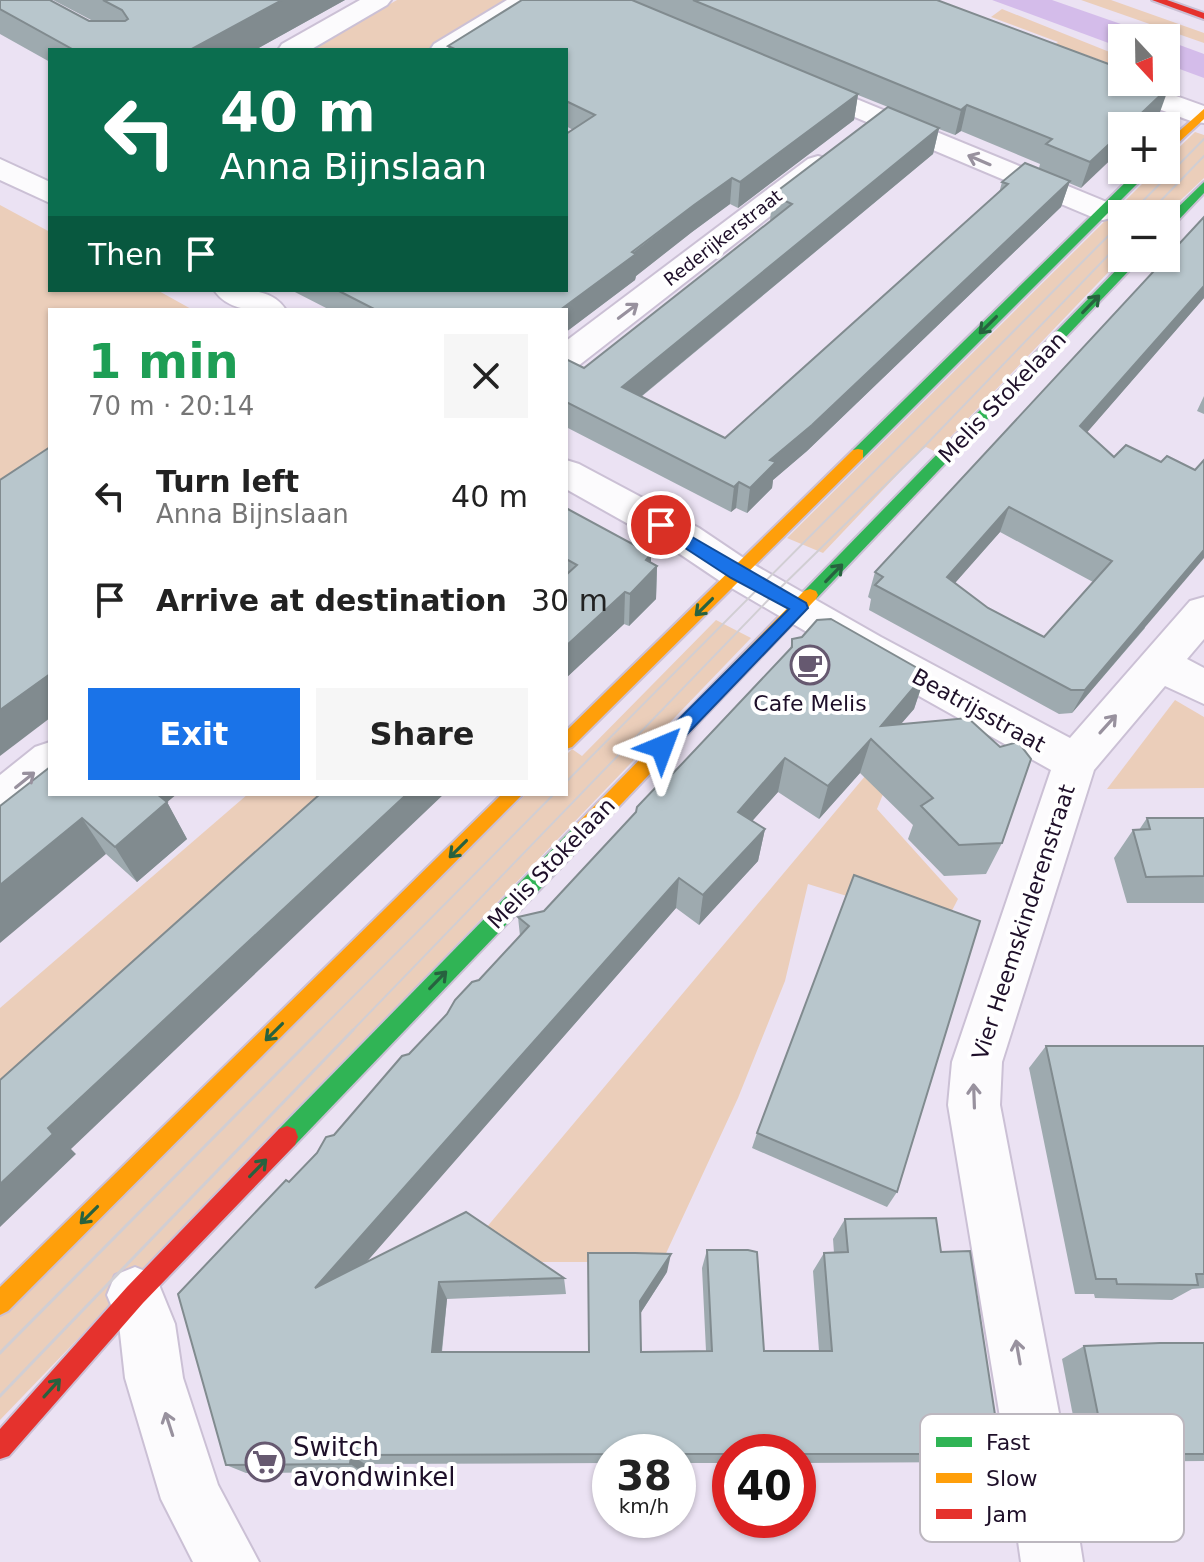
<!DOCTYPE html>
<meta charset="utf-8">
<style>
body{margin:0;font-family:"DejaVu Sans",sans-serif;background:#f6f6f6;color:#222;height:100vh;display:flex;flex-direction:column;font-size:30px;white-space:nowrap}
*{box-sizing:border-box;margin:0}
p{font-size:26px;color:#767676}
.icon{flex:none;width:44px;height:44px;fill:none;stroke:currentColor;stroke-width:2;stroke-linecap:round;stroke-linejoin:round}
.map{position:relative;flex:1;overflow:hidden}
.sheet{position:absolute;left:48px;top:308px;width:520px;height:488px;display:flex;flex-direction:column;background:#fff;border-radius:0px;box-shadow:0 2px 6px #0004}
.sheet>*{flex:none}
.top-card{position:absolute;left:48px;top:48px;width:520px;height:244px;border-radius:0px;box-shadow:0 2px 6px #0004;background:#0b6e4f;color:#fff;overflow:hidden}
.needle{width:52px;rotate:158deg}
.buttons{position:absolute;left:1108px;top:24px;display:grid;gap:16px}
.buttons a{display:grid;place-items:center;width:72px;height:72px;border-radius:0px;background:#fff;box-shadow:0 2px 6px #0004;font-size:40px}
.speed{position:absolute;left:592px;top:1434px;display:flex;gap:16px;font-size:40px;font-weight:700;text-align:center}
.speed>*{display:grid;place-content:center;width:104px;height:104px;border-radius:50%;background:#fff;box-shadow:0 2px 6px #0004;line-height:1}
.speed small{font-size:20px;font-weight:400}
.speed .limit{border:12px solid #d22;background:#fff;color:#111}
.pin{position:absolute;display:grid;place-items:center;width:68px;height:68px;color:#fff;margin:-34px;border:4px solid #fff;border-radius:50%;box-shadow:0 2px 8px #0007}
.me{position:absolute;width:88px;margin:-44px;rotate:44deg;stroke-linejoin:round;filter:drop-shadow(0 0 6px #0008)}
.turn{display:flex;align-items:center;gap:28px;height:168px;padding:0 40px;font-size:36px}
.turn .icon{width:104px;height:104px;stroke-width:2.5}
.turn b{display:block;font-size:56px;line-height:68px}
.then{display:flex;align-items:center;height:76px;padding:0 40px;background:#0003;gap:16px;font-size:30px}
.round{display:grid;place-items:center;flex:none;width:84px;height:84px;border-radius:0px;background:#f6f6f6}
.headline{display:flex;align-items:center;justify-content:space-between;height:136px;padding:0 40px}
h1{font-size:48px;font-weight:700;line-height:60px;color:#1e9e55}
.action{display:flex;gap:16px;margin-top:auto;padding:16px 40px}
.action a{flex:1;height:92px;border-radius:0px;background:#1a73e8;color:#fff;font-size:32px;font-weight:700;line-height:92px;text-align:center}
.action a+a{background:#f6f6f6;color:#222}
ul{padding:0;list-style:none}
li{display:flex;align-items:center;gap:24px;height:104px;padding:0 40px}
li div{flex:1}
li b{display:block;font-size:30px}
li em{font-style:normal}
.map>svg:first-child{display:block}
</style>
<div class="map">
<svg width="1204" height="1562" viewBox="0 0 1204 1562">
<rect width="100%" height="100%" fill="#ebe2f3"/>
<g fill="#ebceba">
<polygon points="397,0 515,0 432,50 310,50"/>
<polygon points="1081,0 1111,0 1204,33 1204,43"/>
<polygon points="1002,9 1122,57 1122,68 1078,52 1051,48 1058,42 991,17"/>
<polygon points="1195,132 1204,135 1204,178 1166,214 1122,214 1122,258 936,452 926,447 918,453 823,553 787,538 1156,170 1166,170 1166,160"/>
<polygon points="0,205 50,232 50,290 157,290 193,310 50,310 50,447 0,481"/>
<polygon points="716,620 751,638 0,1420 0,1315 526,794 566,794 566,755 572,749 582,756"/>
<polygon points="1175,700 1204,717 1204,788 1107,789"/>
<polygon points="887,750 898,757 877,809 958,899 944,926 808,884 785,981 738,1098 662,1262 533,1262 486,1228"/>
<polygon points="248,794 356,794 0,1086 0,1008"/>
</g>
<g fill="#d4bcea">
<polygon points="992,0 1052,0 1161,38 1122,38 1122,48"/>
<polygon points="1166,40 1204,54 1204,78 1166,64"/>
</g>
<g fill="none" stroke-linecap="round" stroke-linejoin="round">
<g stroke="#cbc0d5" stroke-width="4">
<g id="street">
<polygon points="360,0 391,0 387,5 310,50 278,50 282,44"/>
<polygon points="507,0 538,0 534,5 462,50 430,50 434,44"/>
<polygon points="1109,73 1122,76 1122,82 1137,82 1204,106 1204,123 1191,121 1099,87 1095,81 1099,75"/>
<polygon points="803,77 1114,205 1118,211 1114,217 1103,220 1092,217 793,91 789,85 793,79"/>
<polygon points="818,156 828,159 833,165 828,171 578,366 566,369 566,341 808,159"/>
<polygon points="0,159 50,182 50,203 0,180"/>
<path d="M214,290C239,290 271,286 286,310C261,310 230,314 214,290Z"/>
<polygon points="566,460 579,464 699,528 751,563 881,637 1070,738 1190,601 1204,597 1204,639 1187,659 1204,668 1204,704 1165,686 1094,770 1002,1062 1000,1105 1062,1429 1083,1562 1021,1562 1002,1429 948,1105 952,1062 1051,770 853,659 723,583 671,548 566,489"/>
<polygon points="50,742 50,785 16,814 0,820 0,775 35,747"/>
<polygon points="135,1267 155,1275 175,1324 183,1378 218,1485 259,1562 193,1562 161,1499 125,1378 119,1324 107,1295 115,1275"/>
</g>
</g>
<g stroke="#cbc0d5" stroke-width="4">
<g id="fast">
<polygon points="1138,170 1151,170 863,458 853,458 853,450"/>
<polygon points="1204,182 1204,193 1170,229 1166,230 1166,219"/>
<polygon points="1128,258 1141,258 816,599 804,599 802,595 804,591"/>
<polygon points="580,826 587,828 589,834 587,840 295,1145 287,1148 279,1145 276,1137 279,1129 573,828"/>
</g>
</g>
<g stroke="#cbc0d5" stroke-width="4">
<g id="slow">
<polygon points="1204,109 1204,119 1166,154 1166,143"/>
<polygon points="858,449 863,450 863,458 572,747 566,749 566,731 853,450"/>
<polygon points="810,589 816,591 818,595 816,599 587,840 580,842 573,840 571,834 573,828 804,591"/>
<polygon points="502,794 523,794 8,1311 0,1315 0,1287"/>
</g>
</g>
<g stroke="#cbc0d5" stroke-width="4">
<g id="jam">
<polygon points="1152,0 1167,0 1204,13 1204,19"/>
<polygon points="287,1126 295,1129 298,1137 295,1145 143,1303 9,1456 0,1459 0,1429 127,1287 279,1129"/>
</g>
</g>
<use href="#street" fill="#fcfbfd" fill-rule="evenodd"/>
<use href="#fast" fill="#30b455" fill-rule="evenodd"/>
<use href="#slow" fill="#ff9f0a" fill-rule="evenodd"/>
<use href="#jam" fill="#e5322d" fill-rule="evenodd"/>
<g stroke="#d1ced3" stroke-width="2">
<polyline points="1130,214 1204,139"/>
<polyline points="1148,214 1204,156"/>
<polyline points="566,782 1122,222"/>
<polyline points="318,1032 554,794"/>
<polyline points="351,1032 774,594 918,453 1122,241"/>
</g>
<g stroke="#d1ced3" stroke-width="3">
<polyline points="0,1353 320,1030"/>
<polyline points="0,1396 353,1030"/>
</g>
</g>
<g fill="#9eaaaf" fill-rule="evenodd">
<polygon points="0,0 93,21 53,0 345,0 255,50 50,50 50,62 0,34"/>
<path d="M522,0H937L1160,112L1146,126H1122L1081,188L1069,183L1061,207L807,451L773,480L772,488L747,513L736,508L731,512L566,427V359L584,368L770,222L772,195L888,107L858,95L854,120L738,208L730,204L692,232L636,276L635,280L566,332V310H330L291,290H566L573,130L566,126V50H449L448,46ZM939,129L955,135L961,131L1040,164L1039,168L1002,182L999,193L725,438L641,397L933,154Z"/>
<path d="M1204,217V298L1087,432L1145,628L1072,713L1059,714L869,610L871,599L868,597L875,572ZM1000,532L1093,582L1044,637L988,608L955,583Z"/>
<polygon points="1204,396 1204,414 1197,411"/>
<polygon points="566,508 657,566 656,599 629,626 624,624 566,678"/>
<polygon points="792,639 926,673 914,709 901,724 1002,843 986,874 944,876 908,839 913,825 860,773 819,819 778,792 752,821 765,829 758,861 699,925 676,908 366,1262 564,1278 566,1294 447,1299 442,1352 589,1352 667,1272 640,1314 641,1352 706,1351 702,1268 707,1250 764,1351 819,1351 813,1271 824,1253 834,1253 833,1239 845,1219 941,1252 1001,1454 980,1462 798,1463 798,1452 730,1452 730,1463 678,1463 678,1452 610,1452 610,1463 365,1464 363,1472 246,1473 226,1465 289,1182 520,936 518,917 544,911 790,650"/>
<polygon points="167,802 187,839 137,882 106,854 0,806"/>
<polygon points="1147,818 1204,818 1204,903 1127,903 1114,858 1133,830 1139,830"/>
<polygon points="1046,1046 1204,1046 1204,1288 1192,1289 1172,1300 1095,1298 1094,1294 1075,1294 1029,1068"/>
<polygon points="757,1133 897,1192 887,1207 752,1148"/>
<polygon points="1204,1343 1204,1461 1082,1462 1062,1359 1084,1346"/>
</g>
<g fill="#818b8f">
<polygon points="282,0 345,0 255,50 190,50"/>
<polygon points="1169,87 1160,112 1146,126 1128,126"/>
<polygon points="858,94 854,120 738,208 740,182"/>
<polygon points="967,105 961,131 955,135 961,110"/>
<polygon points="939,128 933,154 621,413 622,387"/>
<polygon points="1122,132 1122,149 1081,188 1090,162"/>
<polygon points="732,178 730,204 692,232 636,276 635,280 566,332 566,310 560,310 694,205"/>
<polygon points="1070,181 1061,207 807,451 773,480 772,488 747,513 750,488 770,460"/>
<polygon points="1204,286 1204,298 1070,452 1080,426"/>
<polygon points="739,482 736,508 731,512 734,487"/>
<polygon points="1009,507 1000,532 939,601 947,577"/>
<polygon points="1204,550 1204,558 1072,713 1085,690"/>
<polygon points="651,554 651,573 657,566 656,599 629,626 630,594 646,560"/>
<polygon points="625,592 624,624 566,678 566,646"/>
<polygon points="926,673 914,709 880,748 881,726"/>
<polygon points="50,674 50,718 0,756 0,710"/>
<polygon points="871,739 860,773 819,819 828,786"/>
<polygon points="785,758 778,792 732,844 738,812"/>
<polygon points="145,794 177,794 160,808 167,802 187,839 137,882 115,847"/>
<polygon points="407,794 444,794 71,1149 76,1154 0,1227 0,1184 48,1128"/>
<polygon points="82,818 106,854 0,943 0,885"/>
<polygon points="765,829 758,861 699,925 703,895"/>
<polygon points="679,878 676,908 329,1305 315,1288"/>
<polygon points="671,1254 667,1272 638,1317 640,1301"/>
<polygon points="439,1282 447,1299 440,1366 432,1352"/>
<polygon points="351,1455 365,1464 363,1472 350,1464"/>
</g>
<g fill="#b8c6cc" stroke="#818b8f" stroke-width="2" fill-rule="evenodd">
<polygon points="0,0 50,0 89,21 125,21 128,19 122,10 103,0 282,0 190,50 74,50 0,9"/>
<polygon points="522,0 632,0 858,94 740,182 732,178 694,205 632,252 636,254 560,310 376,310 337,290 566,290 566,134 595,115 566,101 566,50 457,50 448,46"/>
<polygon points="693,0 937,0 1122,69 1122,82 1157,82 1169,87 1128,126 1122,126 1122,132 1090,162 1046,144 1052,139 967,105 961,110"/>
<polygon points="888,107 939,128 622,387 725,438 1008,184 1002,182 1025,163 1070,181 812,425 770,460 776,462 750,488 739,482 734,487 566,402 566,359 584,368 792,204 772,195"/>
<path d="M1204,217V286L1080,426L1114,457L1126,445L1161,462L1167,456L1195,470L1204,460V550L1085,690H1071L875,585L883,577L875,572ZM1009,507L1112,561L1044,637L988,608L947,577Z"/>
<polygon points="50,447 50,674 0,710 0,480"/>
<polygon points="566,508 651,554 646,560 657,566 630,594 625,592 566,646 566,575 577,565 566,559"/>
<polygon points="831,619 926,673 881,726 968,718 1000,747 1018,742 1031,759 1002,843 959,845 921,806 933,798 871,739 828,786 785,758 738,812 765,829 703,895 679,878 315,1288 466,1212 564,1278 439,1282 432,1352 589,1352 588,1253 635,1253 671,1254 640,1301 641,1352 712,1351 707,1250 748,1250 757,1252 764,1351 832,1351 824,1253 848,1252 845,1219 936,1218 941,1252 970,1251 1001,1454 798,1454 798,1452 730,1452 730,1454 678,1454 678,1452 610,1452 610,1454 351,1455 350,1464 226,1465 178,1294 286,1180 289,1182 317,1153 326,1137 334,1135 402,1056 409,1054 447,1014 455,1000 472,982 479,980 529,926 518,917 544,911 636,812 637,807 656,787 662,785 792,647 792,639 802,637 817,620"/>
<polygon points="50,767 50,794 157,794 167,802 115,847 82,818 0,885 0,806"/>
<polygon points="320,794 407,794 48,1128 53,1134 0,1184 0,1080"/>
<polygon points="1147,818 1204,818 1204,876 1146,877 1133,830 1150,829"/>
<polygon points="854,875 980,921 897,1192 757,1133"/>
<polygon points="1046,1046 1204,1046 1204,1274 1196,1274 1198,1285 1117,1284 1116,1279 1096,1279"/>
<polygon points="1160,1343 1204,1343 1204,1454 1106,1454 1084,1346"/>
</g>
<defs><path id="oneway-shaft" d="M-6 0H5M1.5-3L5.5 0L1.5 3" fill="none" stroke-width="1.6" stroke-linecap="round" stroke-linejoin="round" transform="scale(2)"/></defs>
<g stroke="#98919e">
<use href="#oneway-shaft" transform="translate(979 160) rotate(-157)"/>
<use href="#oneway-shaft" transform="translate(628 311) rotate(-37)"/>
<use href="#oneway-shaft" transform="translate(1108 724) rotate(-48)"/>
<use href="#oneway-shaft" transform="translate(25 780) rotate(-39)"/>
<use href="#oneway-shaft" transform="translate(974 1096) rotate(-92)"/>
<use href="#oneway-shaft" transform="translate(1018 1352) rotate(-100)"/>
<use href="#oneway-shaft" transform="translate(169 1424) rotate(-108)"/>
</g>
<g stroke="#27623f">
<use href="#oneway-shaft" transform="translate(1091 304) rotate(-46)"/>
<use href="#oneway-shaft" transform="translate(988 325) rotate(135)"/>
<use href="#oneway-shaft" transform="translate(834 573) rotate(-46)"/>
<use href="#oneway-shaft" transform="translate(704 607) rotate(135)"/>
<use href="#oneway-shaft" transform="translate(458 849) rotate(135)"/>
<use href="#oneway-shaft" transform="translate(438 980) rotate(-46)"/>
<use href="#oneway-shaft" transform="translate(274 1032) rotate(135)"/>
<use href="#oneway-shaft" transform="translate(258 1168) rotate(-46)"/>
<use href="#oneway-shaft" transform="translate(89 1215) rotate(135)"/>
<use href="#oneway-shaft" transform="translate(52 1388) rotate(-48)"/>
</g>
<polygon fill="#1a73e8" stroke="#114b97" stroke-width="2" points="661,519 806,603 808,608 669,753 656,753 653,747 656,742 789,609 731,578 656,529 656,521"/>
<defs>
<g id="cafe-ring" transform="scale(2)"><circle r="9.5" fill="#fff" stroke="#665970" stroke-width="1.5"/><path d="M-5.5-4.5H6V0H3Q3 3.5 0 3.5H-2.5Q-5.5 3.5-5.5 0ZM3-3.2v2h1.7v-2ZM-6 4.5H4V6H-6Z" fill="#665970"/></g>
<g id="supermarket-ring" transform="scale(2)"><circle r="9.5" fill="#fff" stroke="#665970" stroke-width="1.5"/><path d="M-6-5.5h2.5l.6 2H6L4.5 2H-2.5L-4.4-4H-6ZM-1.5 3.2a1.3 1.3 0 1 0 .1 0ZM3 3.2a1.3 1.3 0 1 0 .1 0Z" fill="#665970"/></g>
</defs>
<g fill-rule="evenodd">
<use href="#cafe-ring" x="810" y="665"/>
<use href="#supermarket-ring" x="265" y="1462"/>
</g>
<g text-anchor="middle" stroke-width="8" stroke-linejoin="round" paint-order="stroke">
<g font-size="18" fill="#1e0f29" stroke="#fff">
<text transform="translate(723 238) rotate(-38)" y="6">Rederijkerstraat</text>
</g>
<g font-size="22" fill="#1e0f29" stroke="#fff">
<text transform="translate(1002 397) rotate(-46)" y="8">Melis Stokelaan</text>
<text transform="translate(979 710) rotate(29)" y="8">Beatrijsstraat</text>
<text transform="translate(551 863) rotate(-46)" y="8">Melis Stokelaan</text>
<text transform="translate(1023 922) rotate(-72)" y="8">Vier Heemskinderenstraat</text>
</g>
<g font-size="22" fill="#1e0f29" stroke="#fff">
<text x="810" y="711">Cafe Melis</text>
</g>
<g font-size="26" fill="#1e0f29" stroke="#fff" text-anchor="start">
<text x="293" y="1456">Switch<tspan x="293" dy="30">avondwinkel</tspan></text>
</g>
</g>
<rect x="920" y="1414" width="264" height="128" rx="12" fill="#fff" stroke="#bcb7bf" stroke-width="2"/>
<rect x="936" y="1437" width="36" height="10" fill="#30b455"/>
<rect x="936" y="1473" width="36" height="10" fill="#ff9f0a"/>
<rect x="936" y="1509" width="36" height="10" fill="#e5322d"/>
<g font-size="22" fill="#1e0f29">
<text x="986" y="1450">Fast</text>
<text x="986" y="1486">Slow</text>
<text x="986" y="1522">Jam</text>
</g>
</svg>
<div class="buttons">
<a><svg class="needle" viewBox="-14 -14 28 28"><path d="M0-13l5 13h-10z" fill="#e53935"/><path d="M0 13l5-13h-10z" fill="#767676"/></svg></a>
<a>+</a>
<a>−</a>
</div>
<div class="speed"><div>38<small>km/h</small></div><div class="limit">40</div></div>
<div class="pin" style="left:661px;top:525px;background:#d93025"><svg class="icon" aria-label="arrive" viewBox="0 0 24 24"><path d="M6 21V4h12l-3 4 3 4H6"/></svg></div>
<svg class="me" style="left:662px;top:747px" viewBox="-20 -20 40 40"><path d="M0-17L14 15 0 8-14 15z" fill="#1a73e8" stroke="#fff" stroke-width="4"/></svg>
<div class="top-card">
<div class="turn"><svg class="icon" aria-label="left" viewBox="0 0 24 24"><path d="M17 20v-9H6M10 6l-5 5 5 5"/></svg><div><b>40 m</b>Anna Bijnslaan</div></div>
<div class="then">Then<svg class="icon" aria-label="arrive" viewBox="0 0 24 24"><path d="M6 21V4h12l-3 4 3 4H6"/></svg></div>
</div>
<section class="sheet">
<div class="headline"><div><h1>1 min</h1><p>70 m · 20:14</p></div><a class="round"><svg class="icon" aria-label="close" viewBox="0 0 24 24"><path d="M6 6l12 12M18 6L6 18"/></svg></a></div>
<ul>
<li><svg class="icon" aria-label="left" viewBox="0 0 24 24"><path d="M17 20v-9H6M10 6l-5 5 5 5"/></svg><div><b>Turn left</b><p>Anna Bijnslaan</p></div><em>40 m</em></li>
<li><svg class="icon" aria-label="arrive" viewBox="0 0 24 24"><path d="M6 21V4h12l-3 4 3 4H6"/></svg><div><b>Arrive at destination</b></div><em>30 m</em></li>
</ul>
<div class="action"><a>Exit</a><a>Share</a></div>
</section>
</div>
